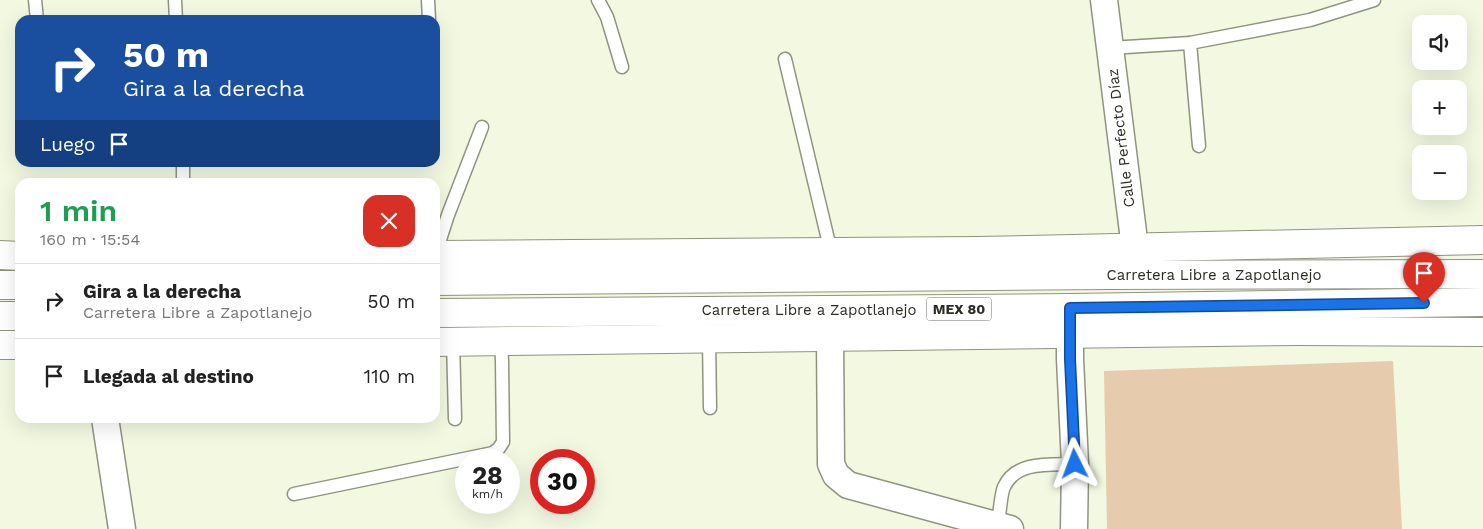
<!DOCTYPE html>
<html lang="es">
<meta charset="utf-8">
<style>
body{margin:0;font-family:"Work Sans",sans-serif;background:#f2f2f2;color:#222;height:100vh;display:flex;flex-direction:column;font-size:19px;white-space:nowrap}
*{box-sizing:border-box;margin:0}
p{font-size:16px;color:#767676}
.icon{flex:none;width:28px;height:28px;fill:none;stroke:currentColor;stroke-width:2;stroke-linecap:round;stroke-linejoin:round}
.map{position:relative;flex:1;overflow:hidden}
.sheet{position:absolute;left:15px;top:178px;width:425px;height:245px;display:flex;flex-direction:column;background:#fff;border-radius:15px;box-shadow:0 5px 20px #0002}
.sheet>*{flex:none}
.banner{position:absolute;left:15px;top:15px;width:425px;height:152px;border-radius:15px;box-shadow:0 5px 20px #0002;background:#1a4fa0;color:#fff;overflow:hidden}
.fabs{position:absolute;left:1412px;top:15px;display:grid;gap:10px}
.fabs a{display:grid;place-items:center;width:55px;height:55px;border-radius:10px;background:#fff;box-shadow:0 5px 20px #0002;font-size:25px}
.speed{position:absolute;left:455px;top:449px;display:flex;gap:10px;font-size:25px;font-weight:700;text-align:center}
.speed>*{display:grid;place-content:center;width:65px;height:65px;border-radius:50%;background:#fff;box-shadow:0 5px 20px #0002;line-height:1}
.speed small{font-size:12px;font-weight:400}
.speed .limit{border:8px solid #d22;background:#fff;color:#111}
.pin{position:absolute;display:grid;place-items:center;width:42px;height:42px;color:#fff;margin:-51px -21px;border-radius:50% 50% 50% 0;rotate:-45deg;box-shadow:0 0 5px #0007}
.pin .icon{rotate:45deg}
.me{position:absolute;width:55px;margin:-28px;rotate:357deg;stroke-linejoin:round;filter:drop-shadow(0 0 4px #0008)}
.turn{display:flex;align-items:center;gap:18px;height:105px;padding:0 25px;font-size:22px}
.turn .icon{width:65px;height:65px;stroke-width:2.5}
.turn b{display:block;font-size:35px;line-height:42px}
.then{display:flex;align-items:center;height:48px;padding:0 25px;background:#0003;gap:10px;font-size:19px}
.round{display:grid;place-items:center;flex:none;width:52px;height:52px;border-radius:15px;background:#f2f2f2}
.head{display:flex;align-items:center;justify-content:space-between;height:85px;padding:0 25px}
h1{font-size:30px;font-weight:600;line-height:38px;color:#1e9e55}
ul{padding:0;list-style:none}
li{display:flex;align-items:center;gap:15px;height:75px;padding:0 25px;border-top:1px solid #e0e0e0}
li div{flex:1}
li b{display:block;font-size:19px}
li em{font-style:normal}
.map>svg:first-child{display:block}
</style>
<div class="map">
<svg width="1483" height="529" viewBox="0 0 1483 529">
<rect width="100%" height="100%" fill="#f3f9e1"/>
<polygon fill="#e6cbac" points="1393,361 1402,529 1107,529 1104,371"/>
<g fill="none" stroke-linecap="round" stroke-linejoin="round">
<g stroke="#8f947f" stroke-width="15">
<g id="service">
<polyline points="35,0 37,20"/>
<polyline points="175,0 176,20"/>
<polyline points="428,0 429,19"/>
<polyline points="598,0 607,17 622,67"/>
<polyline points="1190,43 1199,146"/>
<polyline points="1110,48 1190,43 1310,20 1374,0"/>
<polyline points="785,59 831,252"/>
<polyline points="183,162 183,182"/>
<polyline points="435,255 448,215 482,127"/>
<polyline points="709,338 710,408"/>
<polyline points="453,341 455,419"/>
<polyline points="294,494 493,453 499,448 503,442 502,361 501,341"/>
<path d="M998,526C999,517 1001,493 1004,487C1016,460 1052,465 1075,464"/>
</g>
</g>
<g stroke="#8f947f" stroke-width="29">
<g id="minor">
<polyline points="1104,0 1133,232 1135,270"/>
<polyline points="1070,312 1070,359 1075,464 1074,529"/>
<polyline points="830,336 831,464 836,475 848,485 1010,529"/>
<polyline points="105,418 122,529"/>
</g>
</g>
<g stroke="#8f947f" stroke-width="30">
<g id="tertiary">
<polyline points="0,255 20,256"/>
<polyline points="435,255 978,251 1483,240"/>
<polyline points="435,342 1298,331 1483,332"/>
<polyline points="0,345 20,345"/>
</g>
</g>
<g stroke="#8f947f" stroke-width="30">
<g id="primary">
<polyline points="978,251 1054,259 1072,263"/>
<polyline points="435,281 1109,275 1483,274"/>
<polyline points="0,285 20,285"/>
<polyline points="435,313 1070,308 1483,302"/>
<polyline points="0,316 20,316"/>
<polyline points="849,336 936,323"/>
</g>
</g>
<use href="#service" stroke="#fff" stroke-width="12"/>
<use href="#minor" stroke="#fff" stroke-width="26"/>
<use href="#tertiary" stroke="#fff" stroke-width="28"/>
<use href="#primary" stroke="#fff" stroke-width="28"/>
</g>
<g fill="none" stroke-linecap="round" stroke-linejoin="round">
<g stroke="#114b97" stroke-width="12">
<polyline id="route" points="1075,464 1070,359 1070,308 1424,303"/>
</g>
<use href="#route" stroke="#1a73e8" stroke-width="9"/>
</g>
<g text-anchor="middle" stroke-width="4" stroke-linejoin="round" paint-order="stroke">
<rect fill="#fff" stroke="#6b6c66" stroke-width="1" x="926.5" y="297.5" width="65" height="23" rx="4"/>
<g font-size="14" font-weight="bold" fill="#2b2d25">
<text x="959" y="314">MEX 80</text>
</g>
<g font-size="15" fill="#2b2d25" stroke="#fff">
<text transform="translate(1121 138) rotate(-97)" y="5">Calle Perfecto Díaz</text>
<text x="1214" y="280">Carretera Libre a Zapotlanejo</text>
<text x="809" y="315">Carretera Libre a Zapotlanejo</text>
</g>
</g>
</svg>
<div class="fabs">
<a><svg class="icon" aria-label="sound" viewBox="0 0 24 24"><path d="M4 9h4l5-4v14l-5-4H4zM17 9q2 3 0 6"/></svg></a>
<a>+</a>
<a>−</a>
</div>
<div class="speed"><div>28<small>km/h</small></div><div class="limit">30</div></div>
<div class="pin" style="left:1424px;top:303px;background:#d93025"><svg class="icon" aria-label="arrive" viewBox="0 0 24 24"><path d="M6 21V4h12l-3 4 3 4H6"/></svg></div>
<svg class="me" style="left:1075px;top:464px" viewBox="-20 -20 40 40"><path d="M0-17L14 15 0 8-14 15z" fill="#1a73e8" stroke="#fff" stroke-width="4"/></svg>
<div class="banner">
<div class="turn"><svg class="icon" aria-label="right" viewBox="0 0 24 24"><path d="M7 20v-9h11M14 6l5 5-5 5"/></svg><div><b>50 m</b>Gira a la derecha</div></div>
<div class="then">Luego<svg class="icon" aria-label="arrive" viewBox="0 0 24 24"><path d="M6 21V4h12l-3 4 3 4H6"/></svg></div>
</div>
<section class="sheet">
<div class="head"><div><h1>1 min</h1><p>160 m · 15:54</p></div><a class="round" style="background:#d93025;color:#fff"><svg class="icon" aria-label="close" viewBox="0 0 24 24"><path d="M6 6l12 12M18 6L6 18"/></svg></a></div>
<ul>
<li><svg class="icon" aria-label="right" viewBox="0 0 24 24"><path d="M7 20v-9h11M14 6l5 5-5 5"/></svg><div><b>Gira a la derecha</b><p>Carretera Libre a Zapotlanejo</p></div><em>50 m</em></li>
<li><svg class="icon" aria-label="arrive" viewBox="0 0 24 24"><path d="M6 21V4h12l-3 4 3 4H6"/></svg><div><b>Llegada al destino</b></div><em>110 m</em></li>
</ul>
</section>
</div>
